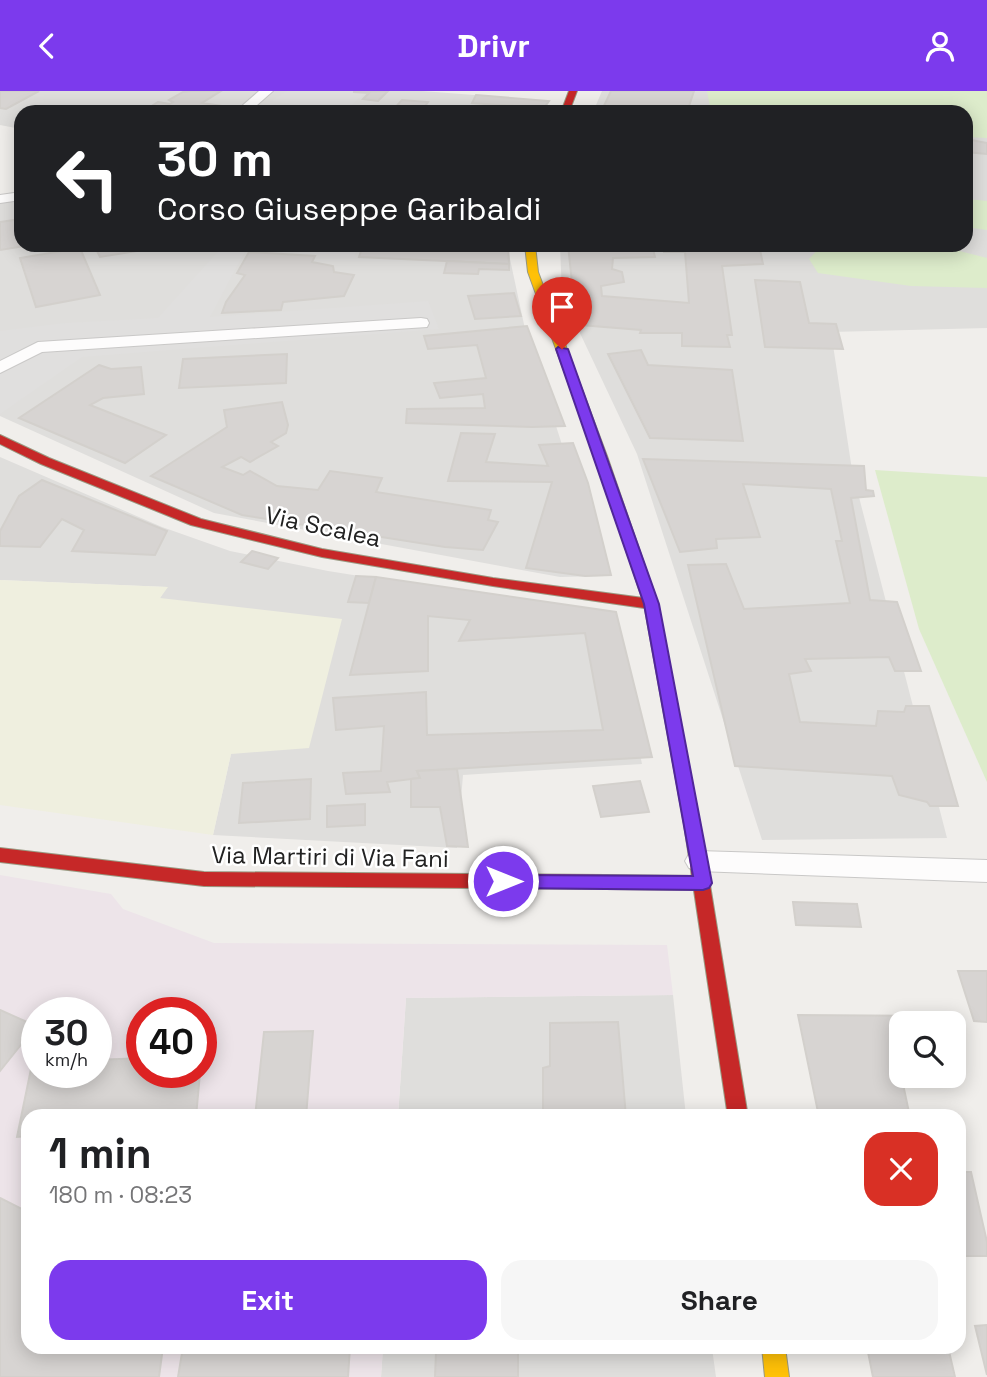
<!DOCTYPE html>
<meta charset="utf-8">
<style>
body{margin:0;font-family:"Space Grotesk",sans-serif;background:#f6f6f6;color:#202124;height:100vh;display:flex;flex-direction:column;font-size:26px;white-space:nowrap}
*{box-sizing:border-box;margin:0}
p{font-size:23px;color:#757577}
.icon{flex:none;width:38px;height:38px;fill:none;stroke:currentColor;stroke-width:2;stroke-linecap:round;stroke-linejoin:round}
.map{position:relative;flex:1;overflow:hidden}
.drawer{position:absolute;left:21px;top:1018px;width:945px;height:245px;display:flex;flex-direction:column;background:#fff;border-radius:21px;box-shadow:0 4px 18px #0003}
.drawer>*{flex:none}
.top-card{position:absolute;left:14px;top:14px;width:959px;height:147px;border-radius:21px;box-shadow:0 4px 18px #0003;background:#202124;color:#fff;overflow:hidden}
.tools{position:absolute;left:889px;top:920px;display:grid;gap:14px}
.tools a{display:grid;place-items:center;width:77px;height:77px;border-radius:14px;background:#fff;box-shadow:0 4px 18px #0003;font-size:35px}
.speed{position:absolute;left:21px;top:906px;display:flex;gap:14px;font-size:35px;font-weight:700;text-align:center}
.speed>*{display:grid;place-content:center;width:91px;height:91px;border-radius:50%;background:#fff;box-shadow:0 4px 18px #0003;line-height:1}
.speed small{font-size:18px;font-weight:400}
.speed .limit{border:10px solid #d22;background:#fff;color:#111}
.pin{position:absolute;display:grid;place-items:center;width:60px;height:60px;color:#fff;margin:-72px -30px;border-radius:50% 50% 50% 0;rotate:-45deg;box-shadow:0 0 7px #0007}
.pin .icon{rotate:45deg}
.me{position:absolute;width:77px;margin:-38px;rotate:90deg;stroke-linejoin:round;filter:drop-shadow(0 0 5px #0008)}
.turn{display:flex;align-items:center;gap:24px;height:147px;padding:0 28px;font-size:32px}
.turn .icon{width:91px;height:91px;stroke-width:2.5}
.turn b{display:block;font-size:49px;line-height:60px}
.round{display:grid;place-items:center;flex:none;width:74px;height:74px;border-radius:21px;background:#f6f6f6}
.summary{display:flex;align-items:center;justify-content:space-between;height:119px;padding:0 28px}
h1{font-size:42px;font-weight:700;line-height:52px}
.button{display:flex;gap:14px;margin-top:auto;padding:14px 28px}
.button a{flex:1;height:80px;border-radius:21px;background:#7c3aed;color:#fff;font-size:28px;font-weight:700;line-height:80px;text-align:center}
.button a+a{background:#f6f6f6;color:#202124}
header{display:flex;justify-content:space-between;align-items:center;height:91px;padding:0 28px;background:#7c3aed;color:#fff;font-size:32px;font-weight:700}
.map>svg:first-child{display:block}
</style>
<header><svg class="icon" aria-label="back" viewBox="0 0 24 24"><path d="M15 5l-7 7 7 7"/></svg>Drivr<svg class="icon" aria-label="person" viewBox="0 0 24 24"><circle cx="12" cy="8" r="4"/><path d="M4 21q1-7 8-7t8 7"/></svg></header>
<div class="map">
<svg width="987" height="1286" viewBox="0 0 987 1286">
<rect width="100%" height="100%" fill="#f0eeeb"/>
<g fill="#dfdedc">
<polygon points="0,0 422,0 541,9 537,21 21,21 21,38 0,34"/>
<polygon points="602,0 987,0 987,237 831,241 852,379 947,747 762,749 637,363 562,204 560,154 966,154 966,21 593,21"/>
<polygon points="21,102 21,154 507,154 525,238 604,485 560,486 214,422 0,325 0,105"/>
<polygon points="0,366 162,436 230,460 328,480 611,525 642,673 463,684 457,757 213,744 231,663 160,507 167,496 0,489"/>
<polygon points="673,904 686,1025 398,1026 406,907"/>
<polygon points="383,1256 712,1257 716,1286 381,1286"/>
</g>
<path fill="#ede4e9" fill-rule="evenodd" d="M0,784L111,803L123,818L214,852L667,854L673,904L406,907L398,1025L28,1026V1256L383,1257L381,1286H0ZM37,922H96V982H37ZM142,922H201V982H142Z"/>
<polygon fill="#efefdf" points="0,489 168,496 160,507 342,528 309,657 231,663 213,744 0,714"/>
<g fill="#ddeccb">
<polygon points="707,0 987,0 987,47 966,46 966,21 711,21"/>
<polygon points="968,108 987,110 987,139 966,136"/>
<polygon points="822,154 936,154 987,167 987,197 911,195 818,182 809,168"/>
<polygon points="875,379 987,386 987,691 919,538"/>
</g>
<g fill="#e0dfde">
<polygon points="287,0 368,0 345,20 271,10"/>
<polygon points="224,154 359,154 354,165 245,160 210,226 428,210 439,238 82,266 0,323 0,240 65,232 158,227"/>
</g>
<g fill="#d7d4d2" stroke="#d3d0cc" stroke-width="2">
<polygon points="0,0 39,0 6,18 0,17"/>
<polygon points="191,0 221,0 202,12 223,15 214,21 142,21 158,11 170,13 173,11 169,9 183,1"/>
<polygon points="388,0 378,10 363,8 369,2 353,1"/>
<polygon points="611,0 694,0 687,21 601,21"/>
<polygon points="476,4 549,10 544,17 472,12"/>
<polygon points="402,9 428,11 423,18 440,19 391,21"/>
<polygon points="489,14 544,17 542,21 485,21"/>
<polygon points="292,16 316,20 318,21 272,19"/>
<polygon points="966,48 987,52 987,63 966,61"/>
<polygon points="21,128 21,154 31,154 0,159 0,131"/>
<polygon points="94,154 166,154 167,155 100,166"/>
<polygon points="363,154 450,159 451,154 508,154 509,173 359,166"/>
<polygon points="568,154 652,154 655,166 613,167 612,178 622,181 624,191 601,195 602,205 689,212 685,161 664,161 663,154 759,154 763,173 722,175 732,244 727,244 730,256 682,255 682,242 640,242 641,239 580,234 575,220"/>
<polygon points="80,157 100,204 36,216 20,167"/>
<polygon points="249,161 315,165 312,171 333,175 334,181 354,184 344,205 283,211 281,219 222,222 226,211 245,184 237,182"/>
<polygon points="447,170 509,173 509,179 479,178 478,183 444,182"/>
<polygon points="755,189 800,191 809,232 836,233 843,258 765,256"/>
<polygon points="514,202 521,225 475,228 468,205"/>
<polygon points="527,235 565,335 532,336 406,332 407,318 485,317 483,303 440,307 434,292 486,287 477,254 428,258 424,245"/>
<polygon points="641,259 648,274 732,279 743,350 650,347 608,263"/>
<polygon points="287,263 286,292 179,297 183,268"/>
<polygon points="99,274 111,278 141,276 144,303 103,307 90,314 166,344 125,372 19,327"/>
<polygon points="282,311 288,334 286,342 271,351 278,355 250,371 241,366 222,376 243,384 250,380 277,395 318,399 330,380 382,387 376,401 491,419 488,429 498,431 483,459 445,456 242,424 151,385 227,336 224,319"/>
<polygon points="461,342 495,343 486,371 548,375 539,354 573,352 588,392 611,484 585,485 526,477 552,391 448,390"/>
<polygon points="643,368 864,375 866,399 873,400 874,405 851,407 870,509 897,511 921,580 895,580 889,566 805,568 811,580 789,583 800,631 876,635 878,620 904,621 906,615 929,615 958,715 930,715 927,711 899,704 892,685 735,675 688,474 726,473 744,518 850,512 836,450 842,450 831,398 743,393 760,446 716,448 717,457 680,461"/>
<polygon points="42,389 167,440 155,464 72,460 84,439 62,428 40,456 0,455 0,440 19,405"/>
<polygon points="252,460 278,467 268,478 241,471"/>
<polygon points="356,485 376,486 369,512 348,511"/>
<polygon points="376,486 616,521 652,666 417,680 420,687 387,691 390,701 346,703 343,682 381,680 384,635 336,639 333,607 426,601 427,644 603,639 585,542 459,550 470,529 428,525 428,580 350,584"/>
<polygon points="457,678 468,756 447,755 440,716 411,716 411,688 420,687 417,680"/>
<polygon points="311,688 310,728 239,732 243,692"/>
<polygon points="640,690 649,721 601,726 593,695"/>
<polygon points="365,713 365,734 327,736 327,715"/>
<polygon points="793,811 857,813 861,836 796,834"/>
<polygon points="958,880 987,880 987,931 974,930"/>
<polygon points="0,919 36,935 0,980"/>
<polygon points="798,924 938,925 940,933 901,933 900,979 910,1026 819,1026"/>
<polygon points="618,931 626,1026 543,1026 543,977 550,975 550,932"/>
<polygon points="313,940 306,1026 255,1026 264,941"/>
<polygon points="142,967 142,982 200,982 196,1026 28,1026 28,1045 17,1046 32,973 37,973 37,982 96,982 96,969"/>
<polygon points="959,1081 971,1081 987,1151 987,1165 959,1165"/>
<polygon points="0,1107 28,1121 28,1256 163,1256 159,1286 0,1286"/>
<polygon points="987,1234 987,1284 975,1235"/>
<polygon points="183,1256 350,1256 348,1286 178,1286"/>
<polygon points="423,1256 518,1256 518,1286 435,1286 436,1261 423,1261"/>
<polygon points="867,1256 948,1256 955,1286 873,1286"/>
</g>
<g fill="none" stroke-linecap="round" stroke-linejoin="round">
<g stroke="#c9c8c7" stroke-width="2">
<g id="lane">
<polygon points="259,0 273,0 249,21 235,21"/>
<polygon points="21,101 21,109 0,112 0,104"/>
<polygon points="421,227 427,228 429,232 427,236 42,261 0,282 0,270 38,251"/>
<polygon points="698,760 987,769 987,791 698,780 689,777 685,770 689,763"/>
</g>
</g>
<g stroke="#999a82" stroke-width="2">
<g id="slow">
<polygon points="525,154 535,154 538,181 607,365 658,513 700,733 698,737 686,737 684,733 644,513 595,365 528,181"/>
<polygon points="606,784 703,785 709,787 712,792 709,797 703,799 606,798 600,796 597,791 600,786"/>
<polygon points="762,1256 785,1256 789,1286 765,1286"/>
</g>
</g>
<g stroke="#999a82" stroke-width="2">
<g id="jam">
<polygon points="569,0 577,0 569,21 561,21"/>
<polygon points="0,344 49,367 201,428 322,458 493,487 651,508 658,513 651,518 493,495 322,466 191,434 41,373 0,353"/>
<polygon points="692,727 698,729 700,733 748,1026 728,1026 684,733 686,729"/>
<polygon points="0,757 204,781 606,784 612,786 615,791 612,796 606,798 204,795 0,771"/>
</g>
</g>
<use href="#lane" fill="#fdfcfc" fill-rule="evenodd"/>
<use href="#slow" fill="#ffc107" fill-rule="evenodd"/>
<use href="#jam" fill="#c62828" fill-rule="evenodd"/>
</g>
<polygon fill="#7c3aed" stroke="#51269a" stroke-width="2" points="558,256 568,258 659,513 712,792 709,797 703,799 503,797 497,795 495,790 497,786 503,784 693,785 644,513 556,258"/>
<g text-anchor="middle" stroke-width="5" stroke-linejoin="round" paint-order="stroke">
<g font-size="24" fill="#222" stroke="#fff">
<text transform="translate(323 436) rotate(12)" y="8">Via Scalea</text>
<text transform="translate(330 766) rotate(1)" y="8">Via Martiri di Via Fani</text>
</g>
</g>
</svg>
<div class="tools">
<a><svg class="icon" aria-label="search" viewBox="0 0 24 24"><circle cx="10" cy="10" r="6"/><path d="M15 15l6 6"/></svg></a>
</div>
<div class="speed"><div>30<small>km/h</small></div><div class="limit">40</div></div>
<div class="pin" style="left:562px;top:258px;background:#d93025"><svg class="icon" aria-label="arrive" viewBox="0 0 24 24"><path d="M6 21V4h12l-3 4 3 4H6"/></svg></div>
<svg class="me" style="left:503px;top:790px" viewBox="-20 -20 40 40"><circle r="17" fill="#7c3aed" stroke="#fff" stroke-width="3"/><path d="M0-11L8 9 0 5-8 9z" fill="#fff"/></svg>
<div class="top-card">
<div class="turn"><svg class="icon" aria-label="left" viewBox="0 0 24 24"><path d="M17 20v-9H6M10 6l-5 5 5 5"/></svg><div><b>30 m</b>Corso Giuseppe Garibaldi</div></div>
</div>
<section class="drawer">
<div class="summary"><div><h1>1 min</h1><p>180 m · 08:23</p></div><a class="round" style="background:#d93025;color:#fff"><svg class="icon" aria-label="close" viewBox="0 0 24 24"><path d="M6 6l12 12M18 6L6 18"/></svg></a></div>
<div class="button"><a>Exit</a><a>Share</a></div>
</section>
</div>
